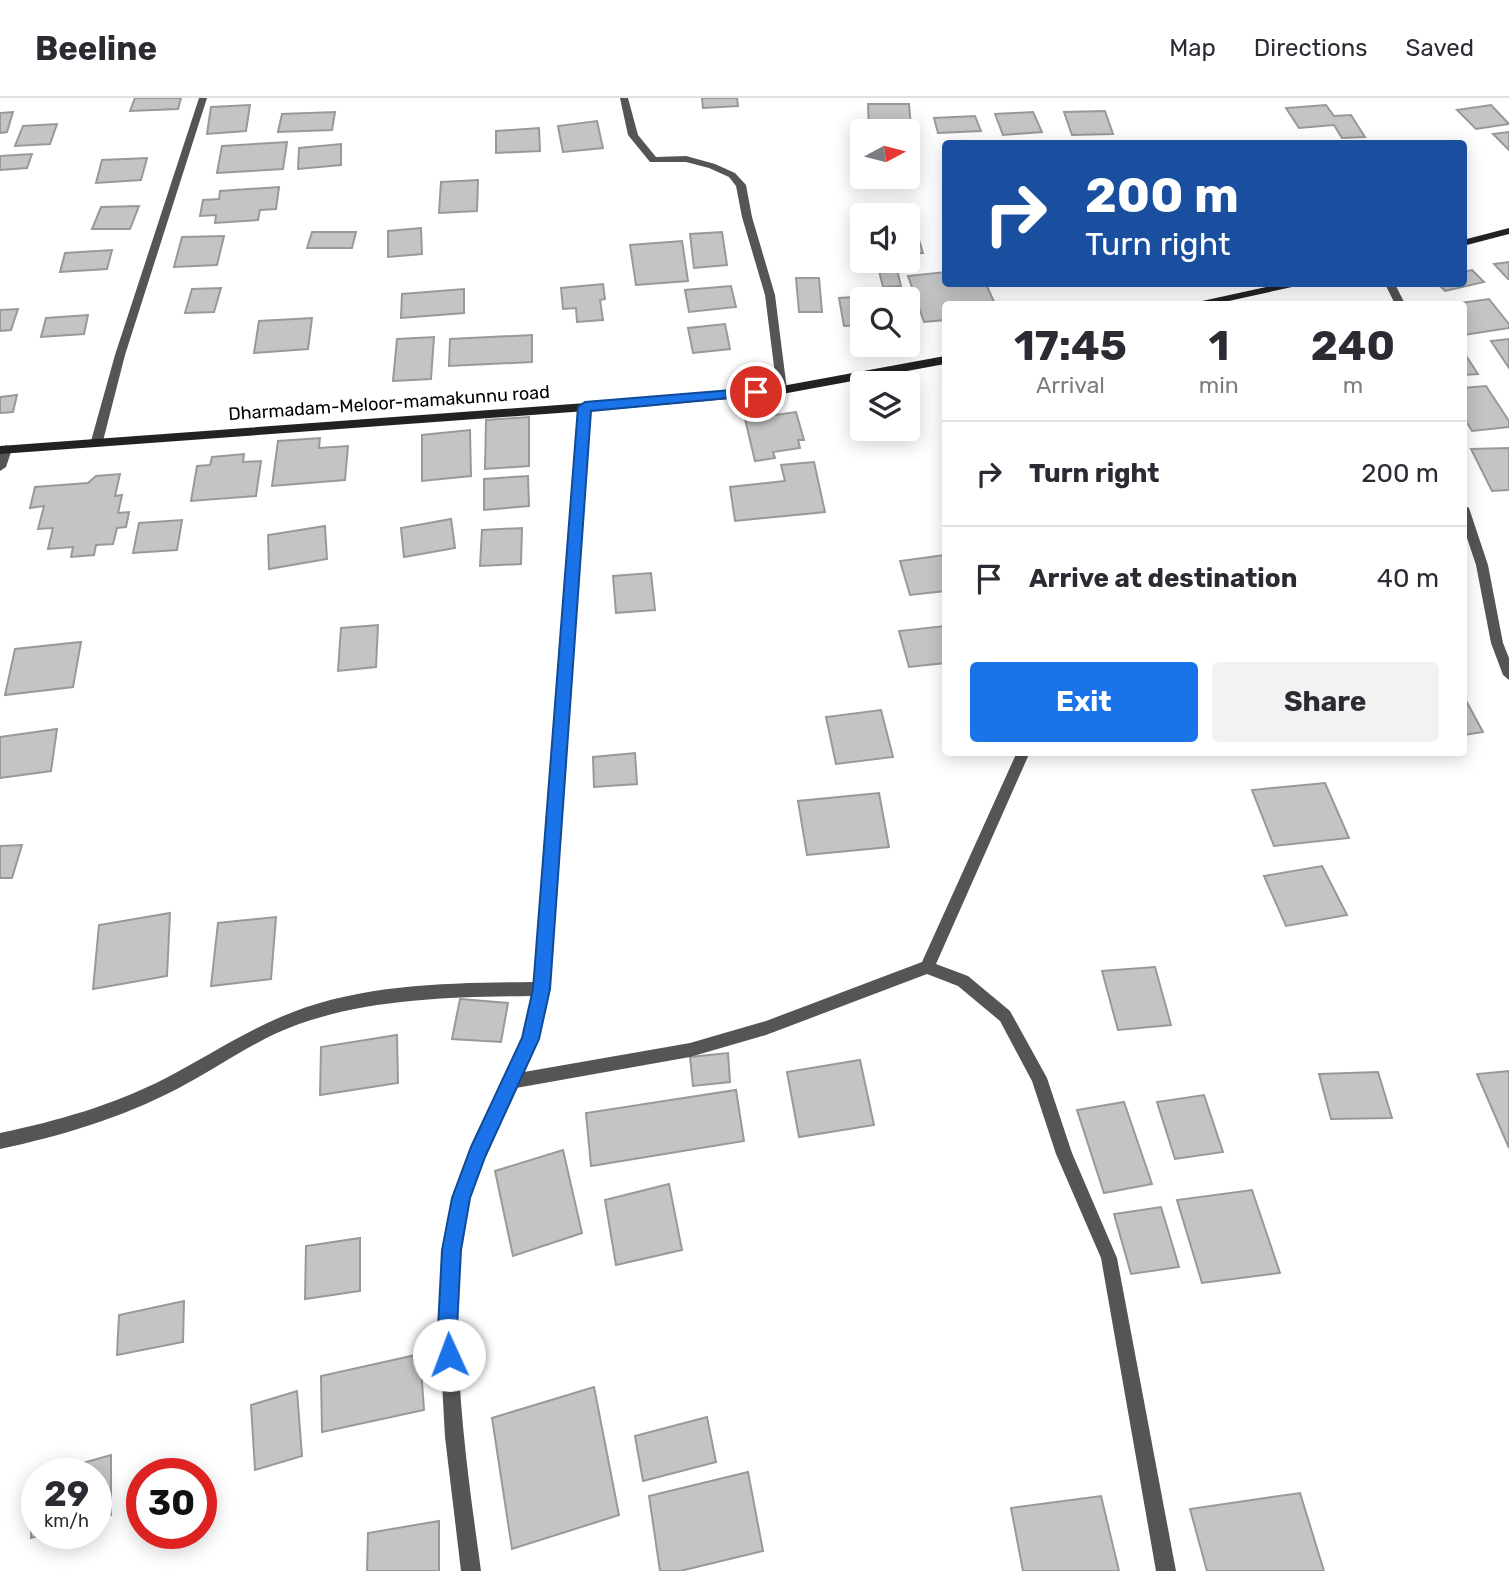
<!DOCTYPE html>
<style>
body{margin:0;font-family:Rubik,sans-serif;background:#f2f2f3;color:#2b2b33;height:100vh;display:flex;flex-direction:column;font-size:26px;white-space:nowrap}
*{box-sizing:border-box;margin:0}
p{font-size:23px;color:#7c7c81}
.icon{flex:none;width:38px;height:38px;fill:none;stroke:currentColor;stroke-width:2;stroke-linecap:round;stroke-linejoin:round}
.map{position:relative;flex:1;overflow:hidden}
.panel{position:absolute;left:942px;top:203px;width:525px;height:455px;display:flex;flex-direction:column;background:#fff;border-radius:7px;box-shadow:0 4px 18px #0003}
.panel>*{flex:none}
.guide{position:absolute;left:942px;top:42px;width:525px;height:147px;border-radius:7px;box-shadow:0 4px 18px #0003;background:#1a4fa0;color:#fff;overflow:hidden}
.needle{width:46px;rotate:83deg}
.controls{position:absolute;left:850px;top:21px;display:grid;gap:14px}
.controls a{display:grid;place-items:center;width:70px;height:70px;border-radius:7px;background:#fff;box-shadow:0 4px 18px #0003;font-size:35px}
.speed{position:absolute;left:21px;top:1360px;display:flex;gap:14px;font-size:35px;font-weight:700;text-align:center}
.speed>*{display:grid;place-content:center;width:91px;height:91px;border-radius:50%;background:#fff;box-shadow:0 4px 18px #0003;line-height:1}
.speed small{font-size:18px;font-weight:400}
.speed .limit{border:10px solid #d22;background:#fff;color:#111}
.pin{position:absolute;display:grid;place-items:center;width:60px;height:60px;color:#fff;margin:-30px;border:4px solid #fff;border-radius:50%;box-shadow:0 2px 7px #0007}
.me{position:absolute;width:77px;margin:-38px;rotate:358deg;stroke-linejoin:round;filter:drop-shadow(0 0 5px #0008)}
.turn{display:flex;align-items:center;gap:24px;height:147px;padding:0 28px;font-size:32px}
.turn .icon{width:91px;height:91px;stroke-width:2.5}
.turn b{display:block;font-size:49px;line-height:60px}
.eta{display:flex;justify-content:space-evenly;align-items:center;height:119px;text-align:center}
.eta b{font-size:42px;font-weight:700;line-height:49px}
.cta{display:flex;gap:14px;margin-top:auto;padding:14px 28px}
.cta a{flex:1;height:80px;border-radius:7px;background:#1a73e8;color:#fff;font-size:28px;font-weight:700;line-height:80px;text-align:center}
.cta a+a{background:#f2f2f3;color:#2b2b33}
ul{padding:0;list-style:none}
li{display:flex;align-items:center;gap:21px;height:105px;padding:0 28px;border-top:2px solid #e1e1e2}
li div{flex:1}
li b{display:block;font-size:26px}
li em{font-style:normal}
header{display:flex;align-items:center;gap:42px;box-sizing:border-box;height:98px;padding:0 35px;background:#fff;border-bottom:2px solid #e1e1e2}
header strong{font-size:33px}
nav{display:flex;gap:38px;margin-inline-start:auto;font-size:24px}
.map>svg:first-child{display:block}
</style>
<header>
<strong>Beeline</strong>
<nav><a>Map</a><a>Directions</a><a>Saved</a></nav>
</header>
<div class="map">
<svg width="1509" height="1473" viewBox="0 0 1509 1473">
<rect width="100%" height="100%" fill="#fff"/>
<g fill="#c4c4c4" stroke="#999" stroke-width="2">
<polygon points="135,0 181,0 178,11 130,13"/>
<polygon points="702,0 737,0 738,8 703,10"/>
<polygon points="868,6 909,6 912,40 908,40 908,33 869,33"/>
<polygon points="250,7 246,33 207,36 211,9"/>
<polygon points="1326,7 1334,18 1351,17 1365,39 1342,40 1334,27 1299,30 1286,10"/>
<polygon points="1491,7 1509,26 1476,31 1457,12"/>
<polygon points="1105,13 1113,36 1072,37 1064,14"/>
<polygon points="13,14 7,34 0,35 0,15"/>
<polygon points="335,14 332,32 278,34 282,16"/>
<polygon points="1033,14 1042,34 1003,37 995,16"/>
<polygon points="975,18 981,33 938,35 934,20"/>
<polygon points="597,23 603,50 563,54 558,28"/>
<polygon points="57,26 50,46 15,48 23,28"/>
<polygon points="539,30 540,53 496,55 496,33"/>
<polygon points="1509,34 1509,52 1493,36"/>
<polygon points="287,44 283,71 217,75 222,48"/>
<polygon points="341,46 341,67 298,71 299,50"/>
<polygon points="32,56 27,70 0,72 0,58"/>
<polygon points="147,60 141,82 96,85 102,62"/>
<polygon points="478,82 477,113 439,115 441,84"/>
<polygon points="279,89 276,111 260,112 258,122 215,125 216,117 200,118 203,102 219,101 220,93"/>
<polygon points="139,108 130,131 92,131 101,109"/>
<polygon points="421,130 422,156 388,159 388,133"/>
<polygon points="916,132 923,155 908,156 908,133"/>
<polygon points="312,134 356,134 352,150 307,150"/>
<polygon points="722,134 727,167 694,170 690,136"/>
<polygon points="224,138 217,167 174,169 182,139"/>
<polygon points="682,143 688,183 636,187 630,147"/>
<polygon points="112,152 107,171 60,174 65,155"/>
<polygon points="1509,164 1509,181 1508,181 1494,166"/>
<polygon points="897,172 901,188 883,189 879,173"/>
<polygon points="1472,172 1484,184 1445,193 1438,186 1463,186 1463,174"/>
<polygon points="945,174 945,186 986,186 995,206 945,206 945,222 924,224 908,178"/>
<polygon points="796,180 819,180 822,214 799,214"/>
<polygon points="603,186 605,201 600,202 603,222 577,224 576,210 563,211 561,190"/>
<polygon points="731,188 736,209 689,214 685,192"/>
<polygon points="221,190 214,214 185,215 192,191"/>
<polygon points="464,191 464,215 401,220 402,196"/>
<polygon points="905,196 907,201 863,201 863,227 844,228 839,200"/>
<polygon points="1489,201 1509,226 1509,230 1463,237 1463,206 1453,206"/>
<polygon points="18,211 11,232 0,233 0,212"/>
<polygon points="88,217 84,236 41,239 46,220"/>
<polygon points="312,220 308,251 254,255 259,223"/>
<polygon points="725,226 730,251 693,255 688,230"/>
<polygon points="532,237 532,264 449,268 450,241"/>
<polygon points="434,239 431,281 393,283 397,241"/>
<polygon points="1509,241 1509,270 1491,243"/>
<polygon points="1463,253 1478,276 1463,277"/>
<polygon points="1486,288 1509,323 1509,329 1472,333 1463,318 1463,290"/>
<polygon points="17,297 13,314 0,315 0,299"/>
<polygon points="796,314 804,342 798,342 800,350 773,354 775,360 755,363 745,321"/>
<polygon points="529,319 529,368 485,371 486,322"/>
<polygon points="470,332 471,378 422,383 422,337"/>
<polygon points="320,340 319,350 348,348 345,382 272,388 278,343"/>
<polygon points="1509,350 1509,392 1492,393 1471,351"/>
<polygon points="244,356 243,364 261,363 256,398 191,403 197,368 210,367 212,359"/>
<polygon points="814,364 825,414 735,423 730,389 785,383 781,367"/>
<polygon points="120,376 115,398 122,397 118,415 129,414 126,429 117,430 113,446 96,447 94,457 71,459 73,449 48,451 53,430 38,431 44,408 30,410 35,389 88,385 96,378"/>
<polygon points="528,378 529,408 484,412 484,381"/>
<polygon points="451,421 455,450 404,459 401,430"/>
<polygon points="182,422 177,452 133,455 139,425"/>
<polygon points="325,428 327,461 269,471 268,437"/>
<polygon points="522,430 521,466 480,468 482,432"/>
<polygon points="945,457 945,493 910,497 900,463"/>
<polygon points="651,475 655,512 616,515 613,478"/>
<polygon points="378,527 376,569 338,573 341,530"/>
<polygon points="945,528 945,565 909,569 899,533"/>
<polygon points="81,544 73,589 5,597 15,551"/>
<polygon points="1463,597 1483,634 1463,637"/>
<polygon points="881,612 893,659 836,666 826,619"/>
<polygon points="57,631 51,673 0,680 0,639"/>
<polygon points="635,655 637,686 594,689 593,659"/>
<polygon points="1325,685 1349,740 1274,748 1252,692"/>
<polygon points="879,695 889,749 807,757 798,703"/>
<polygon points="22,747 12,780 0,780 0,748"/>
<polygon points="1322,768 1347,817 1286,828 1264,778"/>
<polygon points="170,815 167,878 93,891 99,827"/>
<polygon points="276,819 271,881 211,888 218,825"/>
<polygon points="1155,869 1171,927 1118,932 1102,873"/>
<polygon points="460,901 508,905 501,944 452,941"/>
<polygon points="397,937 398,985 320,997 321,949"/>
<polygon points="728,955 730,984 693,988 690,959"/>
<polygon points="860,962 874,1027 799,1039 787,974"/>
<polygon points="1509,973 1509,1050 1477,976"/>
<polygon points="1378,974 1392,1020 1331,1021 1319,976"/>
<polygon points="736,992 744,1043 591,1068 586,1015"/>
<polygon points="1204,997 1223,1054 1175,1061 1157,1004"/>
<polygon points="1124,1004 1152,1086 1104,1095 1077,1012"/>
<polygon points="563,1052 582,1135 513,1158 495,1073"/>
<polygon points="669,1086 682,1152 616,1167 605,1102"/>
<polygon points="1252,1092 1280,1175 1202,1185 1177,1102"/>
<polygon points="1161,1109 1179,1169 1131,1176 1114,1116"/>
<polygon points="360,1140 360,1193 305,1201 306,1148"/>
<polygon points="184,1203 183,1244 117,1257 119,1217"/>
<polygon points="420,1256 424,1312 322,1334 321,1278"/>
<polygon points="594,1289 619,1417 512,1451 492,1320"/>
<polygon points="297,1293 302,1358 255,1372 251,1307"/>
<polygon points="707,1319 716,1364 643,1383 635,1338"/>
<polygon points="111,1357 111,1417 96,1421 96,1376 43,1376"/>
<polygon points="748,1374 763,1453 680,1473 660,1473 649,1398"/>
<polygon points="37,1377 37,1435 49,1435 31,1440 32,1379"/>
<polygon points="1300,1395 1324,1473 1207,1473 1190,1411"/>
<polygon points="1101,1398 1119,1473 1023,1473 1011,1410"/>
<polygon points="439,1423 439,1473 367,1473 368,1435"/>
</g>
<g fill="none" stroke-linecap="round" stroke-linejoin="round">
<g fill="#555" fill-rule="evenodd">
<polygon points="199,0 207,0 125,257 103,343 97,347 93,346 91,343 115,257"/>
<polygon points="620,0 628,0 638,37 656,59 686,58 715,66 735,75 746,87 752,119 775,197 787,292 786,295 778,295 777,292 765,197 742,119 736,88 729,79 709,70 686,64 650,64 628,37"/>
<polygon points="1385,186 1395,186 1405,206 1395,206"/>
<path d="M585,305L591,309L549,891L539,941L524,974L690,945L766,923L922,864L1017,654H1030L936,866L968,878L1010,913L1047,980L1072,1055L1117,1160L1176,1473H1156L1101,1160L1056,1056L1032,983L1000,923L958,888L927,876L766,937L690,959L516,990C500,1026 481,1061 470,1098C461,1126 460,1158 459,1187C454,1283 468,1378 481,1473H461L445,1339L439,1230L444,1152L453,1100L471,1050L523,940L532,898C454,899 374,900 299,926C256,941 218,970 177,991C121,1020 61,1038 0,1051V1035C57,1023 114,1007 166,980C208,958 248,931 293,914C369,885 454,885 534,884L579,309Z"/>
<polygon points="6,347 12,351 6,369 0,373 0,352"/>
<polygon points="1463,406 1469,410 1488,467 1503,545 1509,560 1509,582 1503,577 1491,545 1476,467 1463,428"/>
</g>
<g fill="#222" fill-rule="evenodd">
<polygon points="1509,130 1509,136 1463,148 1463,142"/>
<polygon points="1280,186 1297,186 1292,189 1215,206 1197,206 1202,203"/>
<polygon points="945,258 945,266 782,296 627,310 0,356 0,348 627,302 782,288"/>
</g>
</g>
<polygon fill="#1a73e8" stroke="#114b97" stroke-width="2" points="756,290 763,294 761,297 591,313 550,891 539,941 485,1059 470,1100 461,1152 457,1230 459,1257 456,1264 449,1267 442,1264 438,1230 442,1152 452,1100 471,1049 522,940 533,891 578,309 585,304"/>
<g text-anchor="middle" stroke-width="5" stroke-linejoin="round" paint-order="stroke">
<g font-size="18" fill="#000" stroke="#fff">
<text transform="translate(389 305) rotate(-4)" y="6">Dharmadam-Meloor-mamakunnu road</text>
</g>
</g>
</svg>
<div class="controls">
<a><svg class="needle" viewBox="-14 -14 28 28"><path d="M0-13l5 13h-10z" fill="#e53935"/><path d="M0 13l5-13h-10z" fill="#7c7c81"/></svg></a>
<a><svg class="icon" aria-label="sound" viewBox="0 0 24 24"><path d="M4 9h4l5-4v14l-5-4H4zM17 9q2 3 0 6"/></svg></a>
<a><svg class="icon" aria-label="search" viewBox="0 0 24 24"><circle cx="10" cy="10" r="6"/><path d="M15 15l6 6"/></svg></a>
<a><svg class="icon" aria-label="layers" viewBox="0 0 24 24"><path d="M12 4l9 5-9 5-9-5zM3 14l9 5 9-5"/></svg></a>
</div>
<div class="speed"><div>29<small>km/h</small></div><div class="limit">30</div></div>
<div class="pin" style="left:756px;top:294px;background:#d93025"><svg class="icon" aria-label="arrive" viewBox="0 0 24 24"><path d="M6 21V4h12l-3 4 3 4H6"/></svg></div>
<svg class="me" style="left:449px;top:1257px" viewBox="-20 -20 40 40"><circle r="19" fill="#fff"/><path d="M0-13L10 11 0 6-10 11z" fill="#1a73e8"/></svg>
<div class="guide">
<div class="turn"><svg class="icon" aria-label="right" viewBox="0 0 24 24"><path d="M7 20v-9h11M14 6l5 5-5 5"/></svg><div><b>200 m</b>Turn right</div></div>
</div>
<section class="panel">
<div class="eta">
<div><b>17:45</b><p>Arrival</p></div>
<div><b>1</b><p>min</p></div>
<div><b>240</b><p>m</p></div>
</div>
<ul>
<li><svg class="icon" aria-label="right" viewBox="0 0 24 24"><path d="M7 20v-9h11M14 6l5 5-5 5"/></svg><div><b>Turn right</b></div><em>200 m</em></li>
<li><svg class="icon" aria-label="arrive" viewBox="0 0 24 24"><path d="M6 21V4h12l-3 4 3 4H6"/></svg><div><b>Arrive at destination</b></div><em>40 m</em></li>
</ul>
<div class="cta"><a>Exit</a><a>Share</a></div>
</section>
</div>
